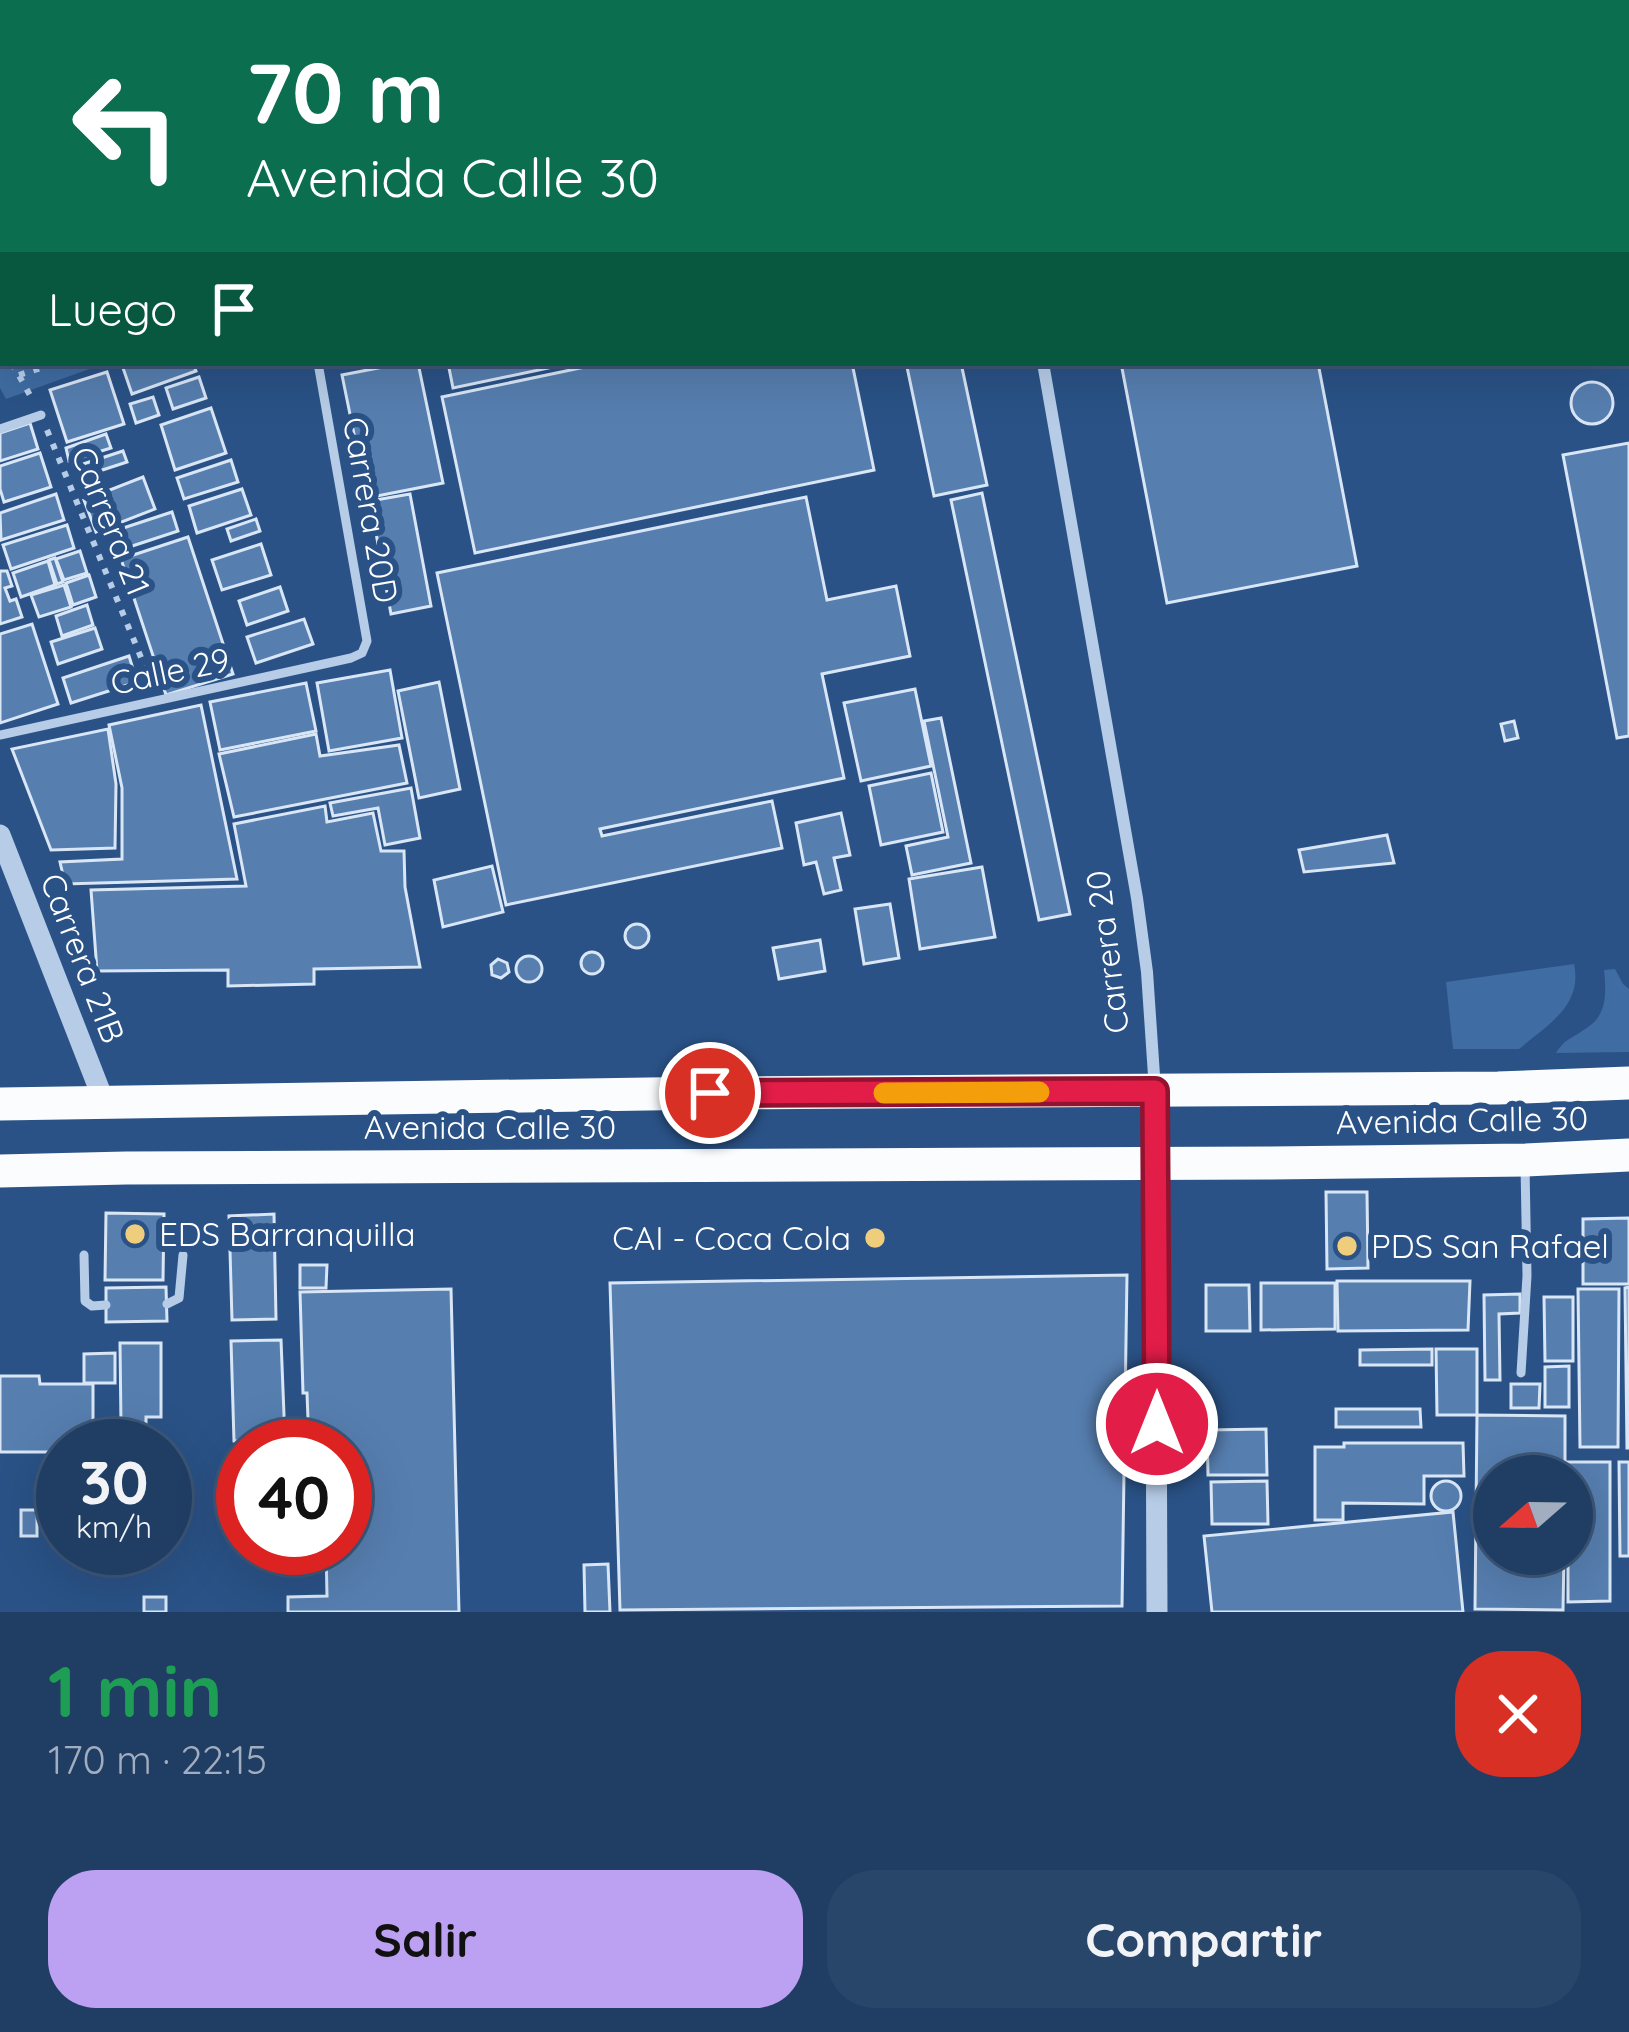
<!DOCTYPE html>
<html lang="es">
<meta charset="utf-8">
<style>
body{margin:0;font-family:Quicksand,sans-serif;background:#28456a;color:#f1f3f6;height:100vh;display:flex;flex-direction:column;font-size:45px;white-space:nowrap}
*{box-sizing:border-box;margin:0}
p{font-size:39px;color:#a2aebf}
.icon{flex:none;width:66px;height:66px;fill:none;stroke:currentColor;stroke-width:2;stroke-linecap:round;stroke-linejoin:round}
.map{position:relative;height:1612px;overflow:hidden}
.drawer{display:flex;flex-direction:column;background:#203e64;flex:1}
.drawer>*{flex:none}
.hud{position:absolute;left:0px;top:0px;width:1629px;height:366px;box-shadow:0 12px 48px #0002,0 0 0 3px #3d5778;background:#0b6e4f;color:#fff;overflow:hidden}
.needle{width:78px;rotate:250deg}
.controls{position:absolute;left:1473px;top:1455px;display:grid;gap:24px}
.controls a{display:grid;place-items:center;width:120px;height:120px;border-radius:50%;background:#203e64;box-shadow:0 12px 48px #0002,0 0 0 3px #3d5778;font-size:60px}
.speed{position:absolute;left:36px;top:1419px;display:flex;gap:24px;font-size:60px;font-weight:700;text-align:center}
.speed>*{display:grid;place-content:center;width:156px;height:156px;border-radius:50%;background:#203e64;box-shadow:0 12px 48px #0002,0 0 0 3px #3d5778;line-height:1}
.speed small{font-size:30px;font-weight:400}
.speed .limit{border:18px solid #d22;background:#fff;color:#111}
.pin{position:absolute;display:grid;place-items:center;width:102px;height:102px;color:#fff;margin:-51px;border:6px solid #fff;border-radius:50%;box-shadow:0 3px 12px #0007}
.me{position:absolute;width:132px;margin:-66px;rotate:0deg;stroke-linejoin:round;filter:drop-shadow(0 0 9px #0008)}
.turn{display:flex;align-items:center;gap:42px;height:252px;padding:0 48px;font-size:54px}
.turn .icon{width:156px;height:156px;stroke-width:2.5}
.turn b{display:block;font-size:84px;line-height:102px}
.then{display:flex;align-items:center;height:114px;padding:0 48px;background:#0003;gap:24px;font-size:45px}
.round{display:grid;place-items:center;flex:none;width:126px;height:126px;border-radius:48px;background:#28456a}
.overview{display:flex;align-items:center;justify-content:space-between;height:204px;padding:0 48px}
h1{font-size:72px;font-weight:800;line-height:90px;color:#1e9e55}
.cta{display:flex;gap:24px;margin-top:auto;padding:24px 48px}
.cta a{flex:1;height:138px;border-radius:48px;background:#bca0f2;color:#111;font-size:48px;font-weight:800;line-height:138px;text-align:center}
.cta a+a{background:#28456a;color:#f1f3f6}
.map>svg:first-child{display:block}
</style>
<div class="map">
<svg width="1629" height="1612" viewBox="0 0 1629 1612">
<rect width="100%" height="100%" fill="#2a5286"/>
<g fill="#3f6ca2">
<polygon points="0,117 3,117 3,363 106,363 6,399 0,388"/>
<path d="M1574,964C1583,1006 1547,1025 1519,1049H1453L1446,982Z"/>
<path d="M1615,969L1623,984L1629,989V1052L1556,1053C1565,1038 1575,1037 1588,1027C1608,1014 1606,990 1604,970Z"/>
</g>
<g fill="#567eaf" stroke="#d9e6f6" stroke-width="3">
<polygon points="401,0 461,0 462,3 403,3"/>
<polygon points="584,0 636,0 628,3 585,3"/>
<polygon points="837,0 918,0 919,3 838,3"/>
<rect x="1113" y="0" width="92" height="3"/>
<rect x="1626" y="115" width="3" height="45"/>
<polygon points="128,363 193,363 196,371 132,394 122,365"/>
<polygon points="404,363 418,363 443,483 367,498 342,375"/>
<polygon points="448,363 572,363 453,388"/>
<polygon points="604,363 852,363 874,470 475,553 442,397"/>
<polygon points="927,363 961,363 987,485 934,496 907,367"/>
<polygon points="1121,363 1318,363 1357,566 1167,603"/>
<polygon points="107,372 124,424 67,442 50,390"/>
<polygon points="199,377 206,398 173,409 166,388"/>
<circle cx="1592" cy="403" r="21"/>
<polygon points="153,397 159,415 136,423 130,404"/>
<polygon points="211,408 226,453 175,470 161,425"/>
<polygon points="30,423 38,449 0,461 0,433"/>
<polygon points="106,434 111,448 69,461 66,448"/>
<polygon points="1629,443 1629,736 1617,738 1563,455"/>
<polygon points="123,451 127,462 84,476 80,465"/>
<polygon points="40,453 51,487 4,502 0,489 0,466"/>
<polygon points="231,460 238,482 184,499 177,478"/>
<polygon points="143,477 155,509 96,532 84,500"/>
<polygon points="242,489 251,515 197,533 189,506"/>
<polygon points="982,493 1070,914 1039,920 951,500"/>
<polygon points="56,494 64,520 1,540 0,513"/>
<polygon points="410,494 431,606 391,614 370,501"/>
<polygon points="806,497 827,600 896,586 910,656 822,674 844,778 600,829 602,836 772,801 782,848 506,905 437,573"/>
<polygon points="172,512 178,531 117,551 111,532"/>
<polygon points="256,519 260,531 231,541 227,529"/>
<polygon points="67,525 74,548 11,569 3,545"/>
<polygon points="188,537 233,674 166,695 121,559"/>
<polygon points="261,544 271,575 222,590 212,560"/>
<polygon points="80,551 87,573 64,580 56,559"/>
<polygon points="55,558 63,582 57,584 49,560"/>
<polygon points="48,561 55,585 21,597 13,573"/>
<polygon points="0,571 7,571 12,586 5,588 10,601 16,599 22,617 0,624"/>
<polygon points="89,575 96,597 73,605 66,583"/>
<polygon points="64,585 71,607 39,617 31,595"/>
<polygon points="280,587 288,611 247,625 239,601"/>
<polygon points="87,605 93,625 62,636 56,616"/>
<polygon points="304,619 313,644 256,663 247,637"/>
<polygon points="32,624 58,704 0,723 0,634"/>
<polygon points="95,628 102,649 58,664 51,642"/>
<polygon points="129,656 137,682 71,703 63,678"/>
<polygon points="390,670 402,738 329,751 317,683"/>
<polygon points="439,682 460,789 419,798 398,691"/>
<polygon points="306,683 316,731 220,750 210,702"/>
<polygon points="915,689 931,766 861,781 844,703"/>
<polygon points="201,705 237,879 65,884 60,862 122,859 122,788 109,725"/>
<polygon points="941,718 971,863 912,875 906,846 948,837 924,721"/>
<polygon points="1514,721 1518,738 1505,741 1501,724"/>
<polygon points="108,729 116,784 115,848 51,850 12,749"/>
<polygon points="316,734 320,756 399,745 407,783 234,817 219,754"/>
<polygon points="931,773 943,832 881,845 869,786"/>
<polygon points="411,788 420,838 385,845 378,808 333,816 330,803"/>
<polygon points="325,806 327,822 373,813 381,851 404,851 405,887 420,967 314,969 314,984 228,986 228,970 97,971 91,890 246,886 234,824"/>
<polygon points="841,813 850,855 834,858 841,890 824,894 816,862 804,865 796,823"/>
<polygon points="1387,835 1394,863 1304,872 1299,850"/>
<polygon points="492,866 503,912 443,927 434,880"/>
<polygon points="982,867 995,937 920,949 909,879"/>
<polygon points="890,904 899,958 864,964 855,909"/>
<circle cx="637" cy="936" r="12"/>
<polygon points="820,940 825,971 779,979 773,948"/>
<circle cx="592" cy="963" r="11"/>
<circle cx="529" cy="969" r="13"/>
<polygon points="498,959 507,963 509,972 501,978 492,975 491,965"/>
<polygon points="1326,1192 1367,1192 1368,1268 1327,1269"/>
<polygon points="106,1213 164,1214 163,1280 105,1280"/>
<polygon points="274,1214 276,1319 232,1320 229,1216"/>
<polygon points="1629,1218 1629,1284 1583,1284 1583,1219"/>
<polygon points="300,1265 327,1265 326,1288 300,1288"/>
<polygon points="1127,1275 1122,1606 620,1610 610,1283"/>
<polygon points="1337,1281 1470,1281 1468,1330 1338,1331"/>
<polygon points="1261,1283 1335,1283 1335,1329 1261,1330"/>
<polygon points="1206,1285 1249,1285 1250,1331 1206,1331"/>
<polygon points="166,1287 167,1321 106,1322 106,1288"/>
<polygon points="1629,1287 1629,1448 1627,1448 1625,1288"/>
<polygon points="451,1289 459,1612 288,1612 288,1597 327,1596 326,1548 345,1548 345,1446 309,1446 307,1393 303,1393 300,1292"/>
<polygon points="1578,1289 1619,1289 1618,1447 1580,1447"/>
<polygon points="1520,1294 1520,1313 1499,1314 1500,1380 1485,1380 1484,1295"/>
<polygon points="1544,1297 1573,1297 1573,1361 1545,1361"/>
<polygon points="281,1340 285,1440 234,1441 231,1341"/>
<polygon points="120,1343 161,1343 161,1417 146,1417 146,1446 115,1446 115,1425 121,1425"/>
<polygon points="1432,1349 1432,1365 1360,1365 1360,1350"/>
<polygon points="1436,1349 1477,1349 1477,1415 1437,1415"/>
<polygon points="115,1353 115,1383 84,1383 84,1354"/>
<polygon points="1569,1366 1569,1407 1545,1407 1545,1367"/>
<polygon points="0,1376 39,1376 40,1384 93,1384 93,1446 63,1446 63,1452 0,1452"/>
<polygon points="1511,1384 1540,1384 1539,1408 1511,1408"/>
<polygon points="1336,1409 1420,1409 1421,1427 1336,1427"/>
<polygon points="1477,1415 1565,1416 1565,1476 1494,1476 1494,1554 1564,1554 1563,1610 1475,1609"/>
<polygon points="1266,1429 1267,1475 1208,1475 1207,1430"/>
<polygon points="1344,1443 1463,1443 1464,1476 1424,1476 1424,1504 1343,1503 1343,1520 1315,1520 1315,1447 1344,1447"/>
<polygon points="1567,1462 1610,1462 1610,1601 1568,1602 1568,1554 1572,1554 1572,1476 1567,1476"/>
<polygon points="1619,1462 1629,1462 1629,1556 1620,1556"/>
<circle cx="1446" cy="1496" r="15"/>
<polygon points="1267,1481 1268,1524 1212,1524 1211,1482"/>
<rect x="21" y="1510" width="16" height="26"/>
<polygon points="1453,1512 1463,1612 1212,1612 1204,1536"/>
<polygon points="608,1564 610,1612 585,1612 584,1565"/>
<rect x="144" y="1597" width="22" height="15"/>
</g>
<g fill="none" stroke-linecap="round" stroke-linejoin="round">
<g stroke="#b6cce7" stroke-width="6" stroke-dasharray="6 9" stroke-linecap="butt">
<polyline points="1626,103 1629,102"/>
<polyline points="0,148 3,147"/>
<polyline points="1626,226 1629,226"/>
<polyline points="0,261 3,261"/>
<polyline points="0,342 3,347"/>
<polyline points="12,363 31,397"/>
<polyline points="19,375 57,363"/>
<polyline points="47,430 152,684"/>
</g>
<g stroke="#b6cce7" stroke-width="9">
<polyline points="20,0 21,3"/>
<polyline points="201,0 202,3"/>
<polyline points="380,0 381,3"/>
<polyline points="561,0 563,3"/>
<polyline points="748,0 749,3"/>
<polyline points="0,429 41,415"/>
<polyline points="0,735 351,658 362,653 367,641 318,363"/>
<polyline points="84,1255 85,1301 92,1306 106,1305"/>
<polyline points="167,1304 179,1298 183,1255"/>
<polyline points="1521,1373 1527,1276 1525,1165"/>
</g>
<g stroke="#b6cce7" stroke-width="12">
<polyline points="973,0 974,3"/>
<polyline points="0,101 3,101"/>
<polyline points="1043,363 1137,898 1147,972 1155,1090"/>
</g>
<g stroke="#b6cce7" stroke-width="21">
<polyline points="0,835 105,1104"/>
<polyline points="1155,1091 1157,1612"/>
</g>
<g stroke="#fbfcfe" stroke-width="33">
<polyline points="0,1104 710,1093 1498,1088 1629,1083"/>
<polyline points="0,1171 126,1168 1271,1163 1526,1160 1629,1155"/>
</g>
</g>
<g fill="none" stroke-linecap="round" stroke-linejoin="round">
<g stroke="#92132f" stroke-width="30">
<polyline id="route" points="710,1093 1155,1091 1157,1424"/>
</g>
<use href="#route" stroke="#e11d48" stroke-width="21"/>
<polyline stroke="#f59e0b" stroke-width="21" points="884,1093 1039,1092"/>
</g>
<g fill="#eecd7d" stroke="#2a5286" stroke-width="4.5">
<circle cx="135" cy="1234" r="12"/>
<circle cx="875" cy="1238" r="12"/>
<circle cx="1347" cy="1246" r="12"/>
</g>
<g text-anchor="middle" stroke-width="12" stroke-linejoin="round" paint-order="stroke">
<g font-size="33" fill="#fff" stroke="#2a5286">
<text transform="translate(371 510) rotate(80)" y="12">Carrera 20D</text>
<text transform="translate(111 521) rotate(68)" y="12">Carrera 21</text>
<text transform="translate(170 671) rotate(-12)" y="12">Calle 29</text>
<text transform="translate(1107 952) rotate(-97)" y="12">Carrera 20</text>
<text transform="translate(83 958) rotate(69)" y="12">Carrera 21B</text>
<text transform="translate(1462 1120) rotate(-1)" y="12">Avenida Calle 30</text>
<text x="490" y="1139">Avenida Calle 30</text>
</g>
<g font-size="33" fill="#fff" stroke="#2a5286" text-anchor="start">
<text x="159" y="1246">EDS Barranquilla</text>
<text x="851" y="1250" text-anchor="end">CAI - Coca Cola</text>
<text x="1371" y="1258">PDS San Rafael</text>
</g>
</g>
</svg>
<div class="controls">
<a><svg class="needle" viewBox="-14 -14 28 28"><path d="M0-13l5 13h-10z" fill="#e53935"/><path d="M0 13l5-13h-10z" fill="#a2aebf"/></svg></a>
</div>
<div class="speed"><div>30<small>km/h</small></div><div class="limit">40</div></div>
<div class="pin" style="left:710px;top:1093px;background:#d93025"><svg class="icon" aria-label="arrive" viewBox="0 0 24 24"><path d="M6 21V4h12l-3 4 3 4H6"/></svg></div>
<svg class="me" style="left:1157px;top:1424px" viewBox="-20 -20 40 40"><circle r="17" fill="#e11d48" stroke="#fff" stroke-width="3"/><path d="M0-11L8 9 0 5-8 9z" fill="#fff"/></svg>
<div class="hud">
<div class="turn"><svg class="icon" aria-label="left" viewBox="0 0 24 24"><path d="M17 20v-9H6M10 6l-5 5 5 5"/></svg><div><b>70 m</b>Avenida Calle 30</div></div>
<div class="then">Luego<svg class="icon" aria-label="arrive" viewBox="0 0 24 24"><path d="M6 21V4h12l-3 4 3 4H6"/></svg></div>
</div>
</div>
<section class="drawer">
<div class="overview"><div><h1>1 min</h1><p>170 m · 22:15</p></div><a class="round" style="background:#d93025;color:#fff"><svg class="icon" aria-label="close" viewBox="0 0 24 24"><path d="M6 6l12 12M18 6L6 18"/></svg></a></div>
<div class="cta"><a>Salir</a><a>Compartir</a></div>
</section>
